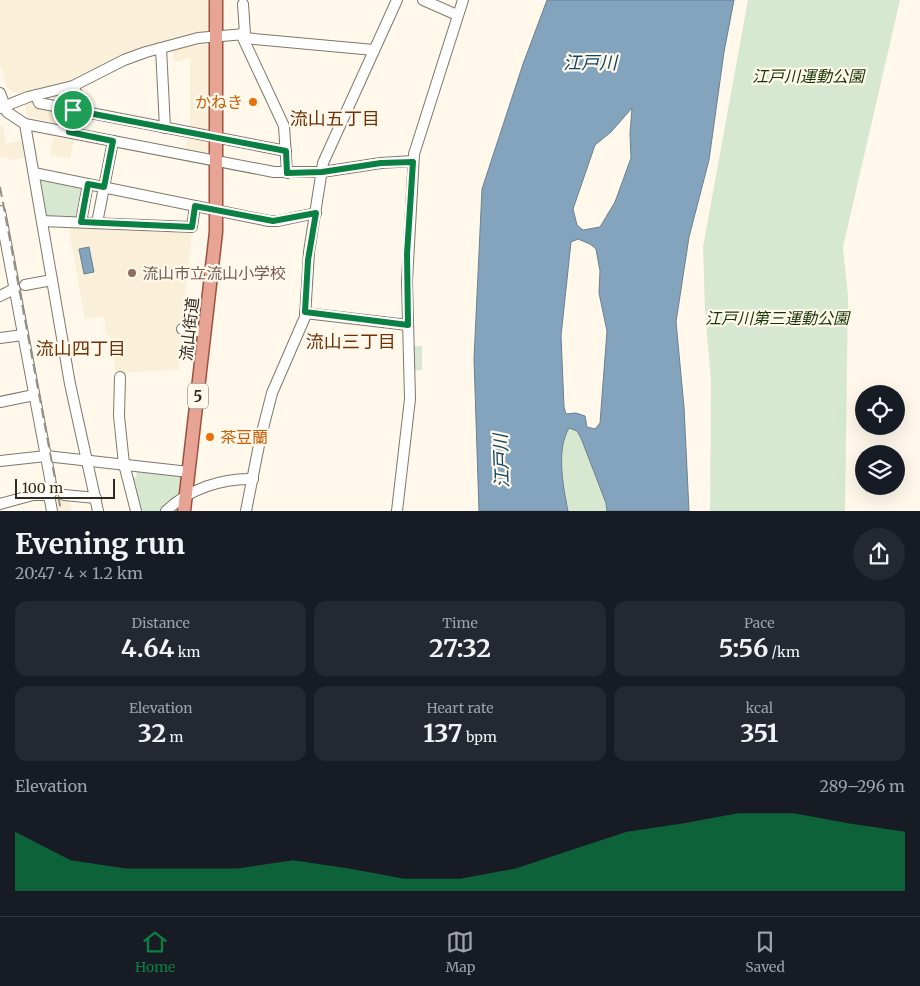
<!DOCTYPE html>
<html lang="en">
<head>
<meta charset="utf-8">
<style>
  :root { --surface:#171b24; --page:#242831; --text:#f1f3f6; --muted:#9ea1a6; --line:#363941; --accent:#0b8043 }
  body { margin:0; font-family:Merriweather,"Noto Sans JP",serif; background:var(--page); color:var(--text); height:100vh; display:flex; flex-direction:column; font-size:19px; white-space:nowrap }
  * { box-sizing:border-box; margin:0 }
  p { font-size:16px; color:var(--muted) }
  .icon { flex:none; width:28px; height:28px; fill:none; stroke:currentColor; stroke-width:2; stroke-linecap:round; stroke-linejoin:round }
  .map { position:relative; height:511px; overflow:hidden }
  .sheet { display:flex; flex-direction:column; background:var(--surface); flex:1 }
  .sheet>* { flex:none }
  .buttons { position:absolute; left:855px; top:385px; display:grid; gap:10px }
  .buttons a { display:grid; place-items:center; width:50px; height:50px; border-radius:50%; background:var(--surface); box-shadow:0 5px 20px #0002; font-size:25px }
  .scale { position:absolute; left:15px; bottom:12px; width:100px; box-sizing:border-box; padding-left:5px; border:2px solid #2e2b25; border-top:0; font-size:14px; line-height:18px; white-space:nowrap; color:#2e2b25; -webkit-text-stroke:4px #fff8eb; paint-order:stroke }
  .pin { position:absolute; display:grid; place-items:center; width:42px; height:42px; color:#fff; margin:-21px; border:2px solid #fff; border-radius:50%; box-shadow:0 1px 5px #0007 }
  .round { display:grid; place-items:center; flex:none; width:52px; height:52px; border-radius:26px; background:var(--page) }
  .head { display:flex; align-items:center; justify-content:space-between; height:85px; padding:0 15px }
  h1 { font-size:28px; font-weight:700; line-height:38px }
  .figures { display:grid; grid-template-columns:repeat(3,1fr); gap:8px; height:85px; padding:5px 15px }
  .figures div { display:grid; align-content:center; border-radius:12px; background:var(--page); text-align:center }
  .figures b { font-size:25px; font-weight:700 }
  .figures small { font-size:14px; font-weight:400 }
  .figures p { font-size:14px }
  .chart { height:140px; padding:10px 15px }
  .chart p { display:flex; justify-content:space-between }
  .chart svg { width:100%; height:90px; margin-top:5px; fill:var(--accent); opacity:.7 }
  .menu { display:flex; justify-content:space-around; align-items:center; height:70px; border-top:1px solid var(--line); background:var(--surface); font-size:14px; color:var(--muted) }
  .menu a { display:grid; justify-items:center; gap:2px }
  .menu .current { color:var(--accent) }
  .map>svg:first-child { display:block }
</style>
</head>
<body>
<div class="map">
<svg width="920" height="511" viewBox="0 0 920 511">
  <rect width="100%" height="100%" fill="#fff8eb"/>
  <g fill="#faefd8">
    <path d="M 0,0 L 208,0 L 209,32 L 130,52 L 81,77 L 46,88 L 16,93 L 7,88 L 0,64 Z"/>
    <path d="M 196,44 L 210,46 L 209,134 L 190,130 L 190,58 L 175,62 L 172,50 Z"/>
    <path d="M 27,102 L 68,110 L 68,125 L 27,117 L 25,105 Z"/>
    <path d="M 3,125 L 6,144 L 23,140 L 28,157 L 8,160 L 8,157 L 0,158 L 0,126 Z"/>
    <path d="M 189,134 L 210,138 L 209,153 L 186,149 Z"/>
    <path d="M 53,136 L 74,140 L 70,159 L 50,155 Z"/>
    <path d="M 68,224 L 192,230 L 179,370 L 132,372 L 116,375 L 111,337 L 106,334 L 104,316 L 85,319 Z"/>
    <path d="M 52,497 L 69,498 L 72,511 L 55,511 Z"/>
  </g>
  <g fill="#d7e8d0">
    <path d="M 748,0 L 900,0 L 843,247 L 848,296 L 845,511 L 710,511 L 711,381 L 705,311 L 703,247 Z"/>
    <path d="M 39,179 L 84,186 L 79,217 L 47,218 L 44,216 Z"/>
    <path d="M 414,346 L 422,346 L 422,370 L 415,370 Z"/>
    <path d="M 569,428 L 577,431 L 581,438 L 606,503 L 607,511 L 568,511 C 562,486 557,452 569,428 Z"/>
    <path d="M 137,471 L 180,476 L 182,479 L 180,495 L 160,511 L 140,511 L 131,477 L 136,477 Z"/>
  </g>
  <g fill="#84a4be" stroke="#6a8090" fill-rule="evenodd">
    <path d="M 547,0 L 734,0 L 724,52 L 709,160 L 689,237 L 676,322 L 684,407 L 689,511 L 607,511 L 606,503 L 581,438 L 577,431 L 569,428 C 556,450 563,486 568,511 L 479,511 L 474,359 L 482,189 L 523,64 ZM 632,108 L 630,133 L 631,158 L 615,202 L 600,227 L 583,230 L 577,225 L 573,209 L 595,145 L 611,132 ZM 578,239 L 590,244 L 596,249 L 600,271 L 599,293 L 607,331 L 600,423 L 595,429 L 587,427 L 585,416 L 576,413 L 566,414 L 564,407 L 561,336 L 571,242 Z"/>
    <path d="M 89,247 L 94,272 L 84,274 L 79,249 Z"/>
  </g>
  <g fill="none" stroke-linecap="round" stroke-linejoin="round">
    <g stroke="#7f786a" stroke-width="12">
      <g id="minor">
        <path d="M 423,0 L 457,15"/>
        <path d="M 241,34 L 284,126 L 287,173"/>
        <path d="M 244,38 L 374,50"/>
        <path d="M 161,48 L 165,128"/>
        <path d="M 0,93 L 7,112 L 25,124 L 274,172 L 322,172 L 381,163 L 413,161"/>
        <path d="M 36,95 L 39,103 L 286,151"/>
        <path d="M 0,108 L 28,97 L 73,86 L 124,60 L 146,52 L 198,38 L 245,34 L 243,4"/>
        <path d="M 25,124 L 70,384 L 98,511"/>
        <path d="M 69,132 L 76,92 L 73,86"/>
        <path d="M 34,173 L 269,221 L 278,221 L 316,213"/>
        <path d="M 0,211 L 50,478 L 52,492 L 49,495 L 52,511"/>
        <path d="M 42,221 L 192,227 L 195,206"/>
        <path d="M 81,222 L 88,184"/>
        <path d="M 97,223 L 113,141"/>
        <path d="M 25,285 L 52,280"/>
        <path d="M 0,296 L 14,289"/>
        <path d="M 305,313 L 408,325"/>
        <path d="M 182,329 L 205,332"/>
        <path d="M 0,338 L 23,335"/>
        <path d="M 120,377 L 119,416 L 124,464 L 136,511"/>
        <path d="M 0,402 L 34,395"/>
        <path d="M 0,461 L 46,456 L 189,472"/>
        <path d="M 64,495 L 96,498"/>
        <path d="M 0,504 L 33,495 L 49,495"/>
        <path d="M 166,511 C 189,489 222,478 253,479"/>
        <path d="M 246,511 L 260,440 L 272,393 L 305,317 L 309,252 L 323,163 L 397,0"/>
        <path d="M 397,511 L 410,399 L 407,281 L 414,154 L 463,0"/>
      </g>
    </g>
    <g stroke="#9c513e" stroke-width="15">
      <path id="major" d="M 184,511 L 216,232 L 216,0"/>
    </g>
    <use href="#minor" stroke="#fff" stroke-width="10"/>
    <use href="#major" stroke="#e7a393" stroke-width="12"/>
    <path stroke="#969187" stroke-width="2" stroke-dasharray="10 5" stroke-linecap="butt" d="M 0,187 L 61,511"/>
  </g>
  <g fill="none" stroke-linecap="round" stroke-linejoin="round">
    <g stroke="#fff" stroke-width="10">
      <path id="route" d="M 73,110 L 286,151 L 287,173 L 322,172 L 381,163 L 413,162 L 407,254 L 408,325 L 305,312 L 308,260 L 316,213 L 273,221 L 195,206 L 192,227 L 81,222 L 88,184 L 104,187 L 113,141 L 69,132 Z"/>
    </g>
    <use href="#route" stroke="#0b8043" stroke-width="6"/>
  </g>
  <g fill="#e8710a" stroke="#fff8eb" stroke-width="2">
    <circle cx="253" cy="102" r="5"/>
    <circle cx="210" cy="437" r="5"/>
  </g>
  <circle fill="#8d6e63" stroke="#fff8eb" stroke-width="2" cx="132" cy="273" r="5"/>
  <g text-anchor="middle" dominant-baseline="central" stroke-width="4.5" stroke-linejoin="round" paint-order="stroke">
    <rect fill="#fff8eb" stroke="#6d6860" stroke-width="1" x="188" y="383.5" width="20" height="25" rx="4"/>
    <g font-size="15" font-weight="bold" fill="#2e2b25">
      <text x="198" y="396">5</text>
    </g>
    <g font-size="16" font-style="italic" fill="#153505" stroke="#fff8eb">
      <text x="808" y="76">江戸川運動公園</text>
      <text x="777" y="318">江戸川第三運動公園</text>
    </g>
    <g font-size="16" fill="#c56008" stroke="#fff8eb" text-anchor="end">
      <text x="243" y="102">かねき</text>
      <text x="220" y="437" text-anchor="start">茶豆蘭</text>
    </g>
    <g font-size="16" fill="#785e54" stroke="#fff8eb" text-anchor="start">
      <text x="142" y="273">流山市立流山小学校</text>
    </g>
    <g font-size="16" fill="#2e2b25" stroke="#fff8eb">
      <text transform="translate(189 329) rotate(-84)">流山街道</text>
    </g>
    <g font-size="18" font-style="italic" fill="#0b4568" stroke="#fff8eb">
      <text x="590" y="62">江戸川</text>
      <text transform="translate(501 461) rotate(-92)">江戸川</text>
    </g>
    <g font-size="18" fill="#6f3207" stroke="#fff8eb">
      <text x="335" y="118">流山五丁目</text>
      <text x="351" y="341">流山三丁目</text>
      <text x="81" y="348">流山四丁目</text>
    </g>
  </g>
</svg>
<div class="buttons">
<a><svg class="icon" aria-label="locate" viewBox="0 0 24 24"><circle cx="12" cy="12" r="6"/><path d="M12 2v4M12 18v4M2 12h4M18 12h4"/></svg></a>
<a><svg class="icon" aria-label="layers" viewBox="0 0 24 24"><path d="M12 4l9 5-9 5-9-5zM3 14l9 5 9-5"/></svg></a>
</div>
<div class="scale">100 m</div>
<div class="pin" style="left:73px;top:110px;background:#1e9e55"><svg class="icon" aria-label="arrive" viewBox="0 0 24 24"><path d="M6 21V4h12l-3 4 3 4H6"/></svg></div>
</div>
<section class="sheet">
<div class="head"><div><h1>Evening run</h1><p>20:47 · 4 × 1.2 km</p></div><a class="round"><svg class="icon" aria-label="share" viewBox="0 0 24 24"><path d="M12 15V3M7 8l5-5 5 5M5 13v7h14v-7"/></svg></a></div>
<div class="figures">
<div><p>Distance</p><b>4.64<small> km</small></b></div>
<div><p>Time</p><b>27:32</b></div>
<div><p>Pace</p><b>5:56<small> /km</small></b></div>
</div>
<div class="figures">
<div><p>Elevation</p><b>32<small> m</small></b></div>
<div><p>Heart rate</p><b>137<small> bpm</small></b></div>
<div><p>kcal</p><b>351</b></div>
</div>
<div class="chart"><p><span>Elevation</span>289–296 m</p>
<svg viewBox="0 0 160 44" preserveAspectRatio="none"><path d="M0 44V15L10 29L20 33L30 33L40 33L50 29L60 33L70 38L80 38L90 33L100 24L110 15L120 11L130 6L140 6L150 11L160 15V44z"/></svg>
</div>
</section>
<nav class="menu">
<a class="current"><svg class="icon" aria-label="home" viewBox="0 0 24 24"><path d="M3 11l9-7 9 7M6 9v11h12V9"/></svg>Home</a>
<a><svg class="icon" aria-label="map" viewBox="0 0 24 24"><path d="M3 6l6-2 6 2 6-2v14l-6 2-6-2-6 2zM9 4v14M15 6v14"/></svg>Map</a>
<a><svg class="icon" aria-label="saved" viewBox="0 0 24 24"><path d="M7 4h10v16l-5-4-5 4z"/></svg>Saved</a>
</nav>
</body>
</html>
